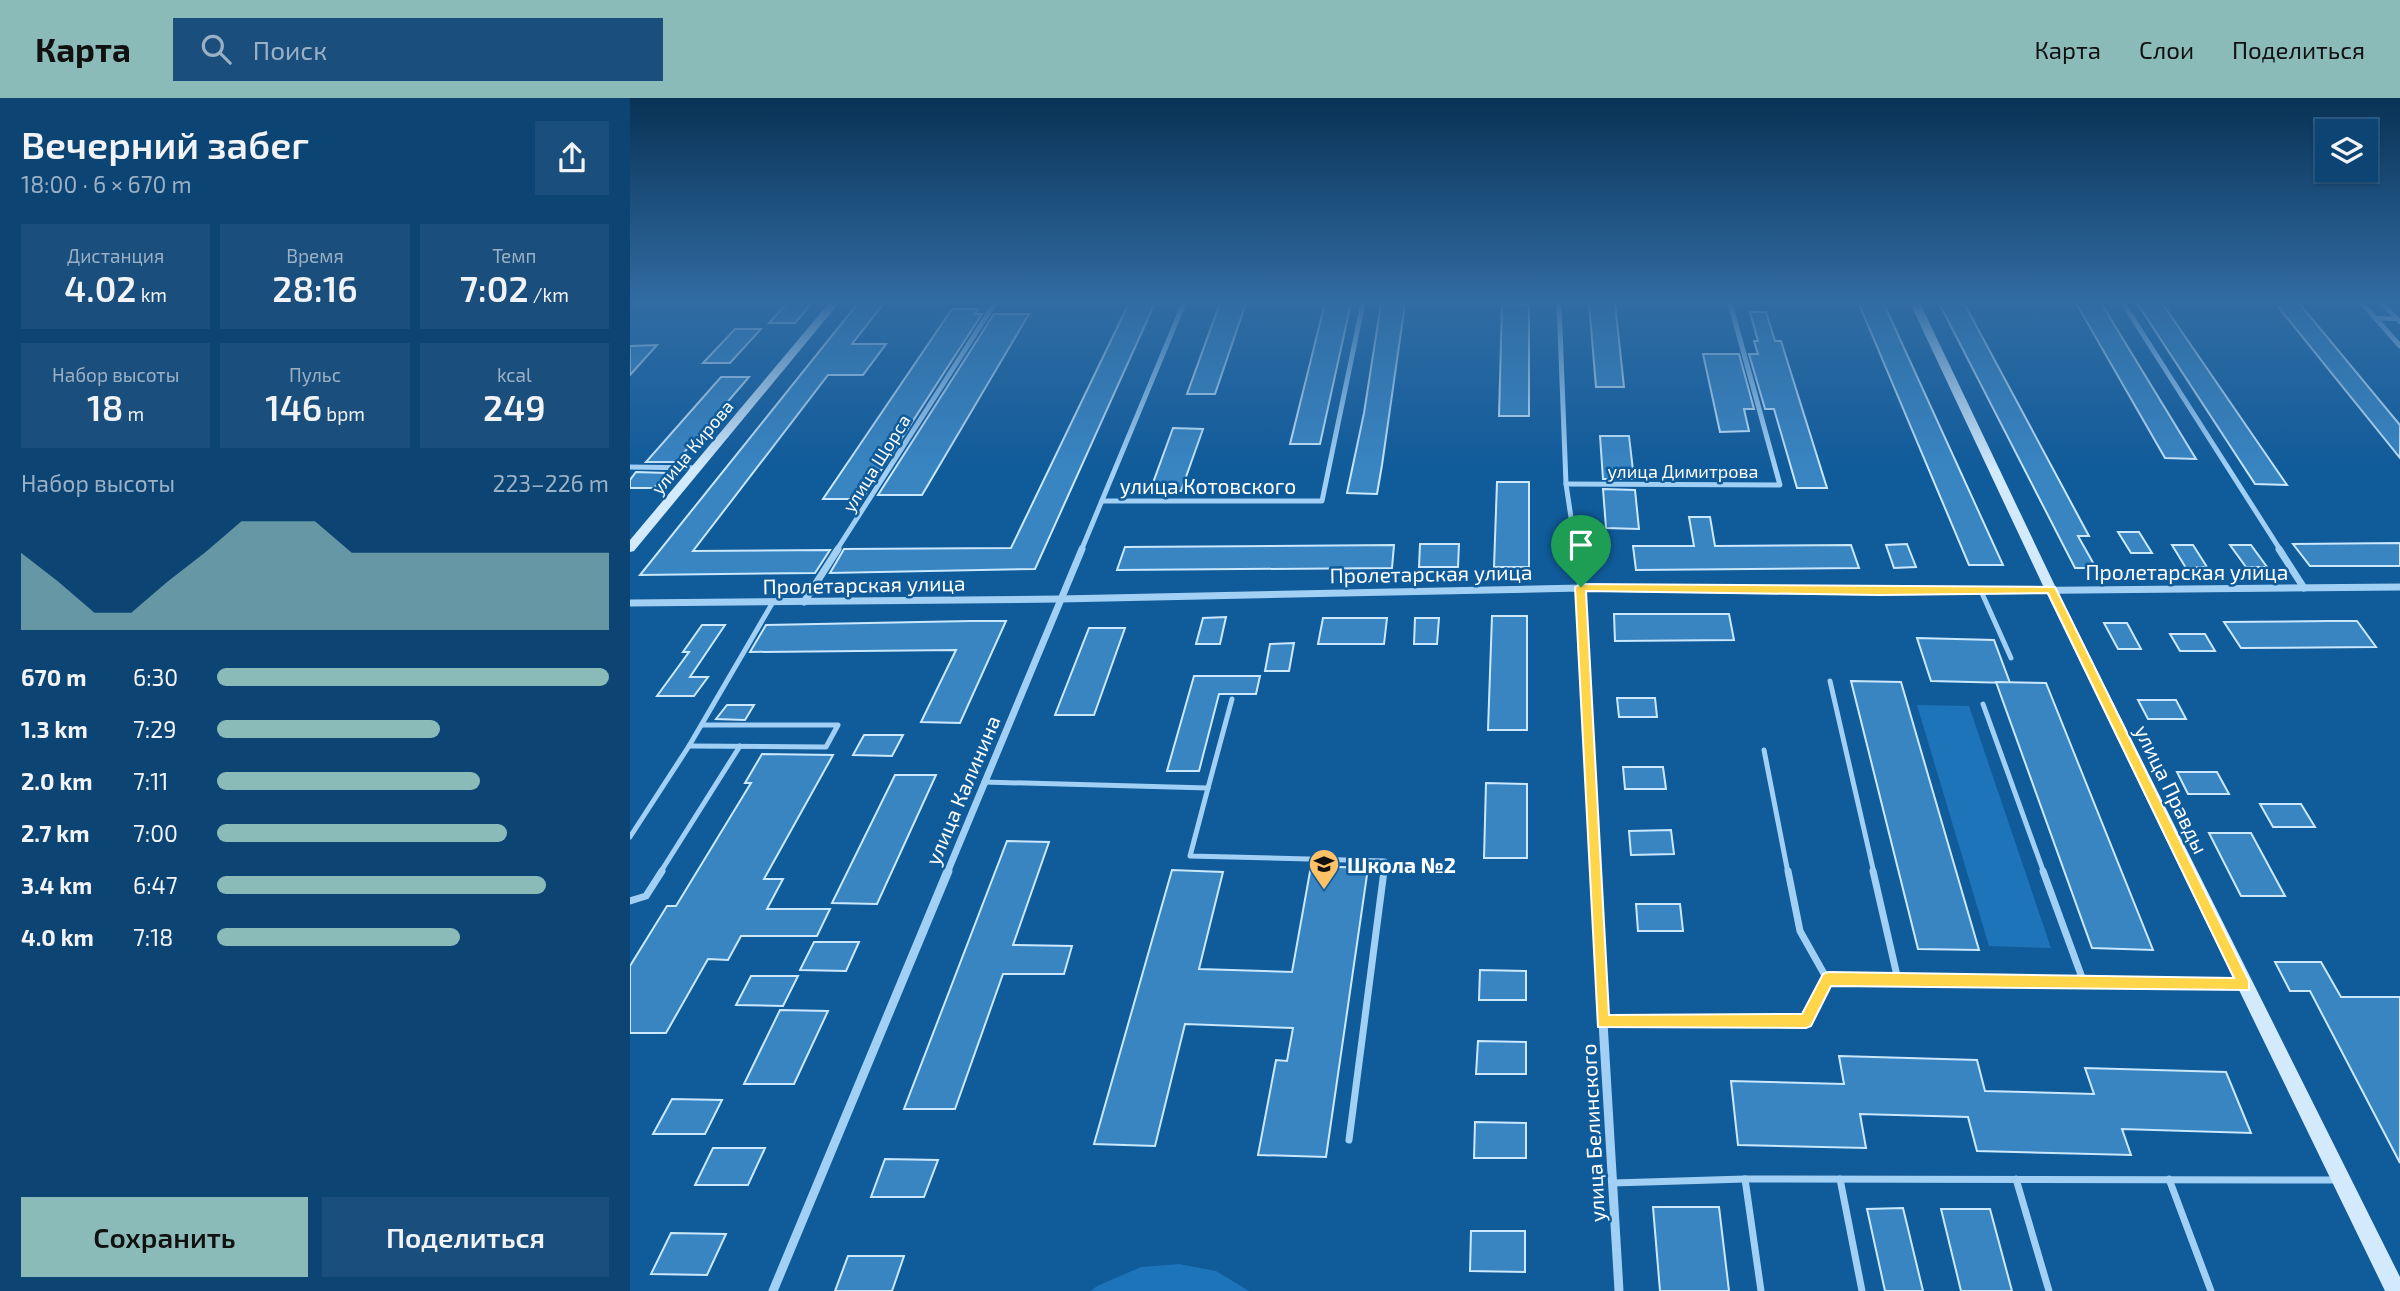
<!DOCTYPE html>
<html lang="ru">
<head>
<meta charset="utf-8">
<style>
  :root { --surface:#0c4474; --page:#1a4e7c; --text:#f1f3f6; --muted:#9ab0c5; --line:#2c5c86; --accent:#8bbbb9 }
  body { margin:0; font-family:"Exo 2",sans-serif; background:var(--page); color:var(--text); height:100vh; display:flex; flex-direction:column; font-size:26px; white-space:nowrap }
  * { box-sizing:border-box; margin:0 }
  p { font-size:23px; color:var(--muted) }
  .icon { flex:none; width:38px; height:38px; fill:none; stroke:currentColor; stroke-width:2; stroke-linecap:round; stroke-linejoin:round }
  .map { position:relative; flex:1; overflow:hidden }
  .panel { display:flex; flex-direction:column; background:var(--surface); width:630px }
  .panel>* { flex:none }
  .fabs { position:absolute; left:1685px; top:21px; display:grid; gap:14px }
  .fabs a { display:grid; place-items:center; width:63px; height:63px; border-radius:0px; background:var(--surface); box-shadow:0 2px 5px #0004,0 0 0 2px var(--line); font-size:35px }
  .pin { position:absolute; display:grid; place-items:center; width:60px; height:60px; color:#fff; margin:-72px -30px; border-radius:50% 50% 50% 0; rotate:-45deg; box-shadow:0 0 7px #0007 }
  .pin .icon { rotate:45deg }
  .round { display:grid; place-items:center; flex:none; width:74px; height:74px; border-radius:0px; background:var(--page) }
  .summary { display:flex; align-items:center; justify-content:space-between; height:119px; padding:0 21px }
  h1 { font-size:38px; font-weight:600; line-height:52px }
  .metrics { display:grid; grid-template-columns:repeat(3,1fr); gap:10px; height:119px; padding:7px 21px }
  .metrics div { display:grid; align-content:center; border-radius:0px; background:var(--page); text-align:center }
  .metrics b { font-size:35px; font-weight:600 }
  .metrics small { font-size:19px; font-weight:400 }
  .metrics p { font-size:19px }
  .chart { height:196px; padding:14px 21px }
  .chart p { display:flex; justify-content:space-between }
  .chart svg { width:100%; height:126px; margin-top:7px; fill:var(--accent); opacity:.7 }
  .button { display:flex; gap:14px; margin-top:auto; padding:14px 21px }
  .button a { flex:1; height:80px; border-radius:0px; background:var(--accent); color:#111; font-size:28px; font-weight:600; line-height:80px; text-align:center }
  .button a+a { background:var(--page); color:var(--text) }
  ul { padding:0 21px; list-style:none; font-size:23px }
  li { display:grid; grid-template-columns:112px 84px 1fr; align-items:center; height:52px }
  li i { height:18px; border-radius:9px; background:var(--accent) }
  header { display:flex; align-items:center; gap:42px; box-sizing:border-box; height:98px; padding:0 35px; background:var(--accent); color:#111 }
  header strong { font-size:33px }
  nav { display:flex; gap:38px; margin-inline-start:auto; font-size:24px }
  .search { width:490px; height:63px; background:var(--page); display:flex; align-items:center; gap:18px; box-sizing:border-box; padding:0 24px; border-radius:0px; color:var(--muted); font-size:26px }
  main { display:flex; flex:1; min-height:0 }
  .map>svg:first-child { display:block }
</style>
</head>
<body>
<header>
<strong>Карта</strong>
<div class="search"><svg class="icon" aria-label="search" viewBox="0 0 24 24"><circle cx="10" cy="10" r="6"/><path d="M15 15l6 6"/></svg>Поиск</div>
<nav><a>Карта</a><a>Слои</a><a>Поделиться</a></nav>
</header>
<main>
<section class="panel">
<div class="summary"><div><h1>Вечерний забег</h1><p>18:00 · 6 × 670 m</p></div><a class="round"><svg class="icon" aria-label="share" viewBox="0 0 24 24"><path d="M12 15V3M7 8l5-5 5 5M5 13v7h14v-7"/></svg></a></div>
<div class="metrics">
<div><p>Дистанция</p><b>4.02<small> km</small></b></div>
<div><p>Время</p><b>28:16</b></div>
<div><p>Темп</p><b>7:02<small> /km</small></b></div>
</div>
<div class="metrics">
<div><p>Набор высоты</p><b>18<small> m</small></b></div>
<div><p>Пульс</p><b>146<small> bpm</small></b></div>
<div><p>kcal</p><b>249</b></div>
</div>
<div class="chart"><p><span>Набор высоты</span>223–226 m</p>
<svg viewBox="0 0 160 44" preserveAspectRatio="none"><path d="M0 44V17L10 27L20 38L30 38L40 27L50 17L60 6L70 6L80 6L90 17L100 17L110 17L120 17L130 17L140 17L150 17L160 17V44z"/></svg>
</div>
<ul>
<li><b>670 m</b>6:30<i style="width:100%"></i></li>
<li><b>1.3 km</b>7:29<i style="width:57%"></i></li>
<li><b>2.0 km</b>7:11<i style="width:67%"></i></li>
<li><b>2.7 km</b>7:00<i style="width:74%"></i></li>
<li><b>3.4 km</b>6:47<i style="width:84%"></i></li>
<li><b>4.0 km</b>7:18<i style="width:62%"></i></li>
</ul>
<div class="button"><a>Сохранить</a><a>Поделиться</a></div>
</section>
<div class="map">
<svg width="1770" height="1193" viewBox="0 0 1770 1193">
  <rect width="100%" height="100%" fill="#105b9a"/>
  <g fill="#1e74b8">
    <path d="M 1287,607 L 1339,608 L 1421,850 L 1359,848 Z"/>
    <path d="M 549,1166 L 586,1173 L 619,1193 L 461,1193 L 467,1188 L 511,1169 Z"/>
  </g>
  <g fill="#3885c2" stroke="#cbe8fe" stroke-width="2">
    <path d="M 157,205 L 182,205 L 165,225 L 139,225 Z"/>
    <path d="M 228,205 L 254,205 L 222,246 L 256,246 L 233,277 L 198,277 L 63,453 L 200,452 L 185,475 L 10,477 Z"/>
    <path d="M 499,205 L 525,205 L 405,471 L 200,475 L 214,451 L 381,450 Z"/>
    <path d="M 590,205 L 616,205 L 585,296 L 557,296 Z"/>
    <path d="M 695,205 L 721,205 L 690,346 L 660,346 Z"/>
    <path d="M 959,205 L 985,205 L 994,289 L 966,289 Z"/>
    <path d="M 1309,205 L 1334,205 L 1459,438 L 1448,438 L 1466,470 L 1445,470 Z"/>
    <path d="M 1446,205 L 1471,205 L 1566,361 L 1535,360 Z"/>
    <path d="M 1507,205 L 1532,205 L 1657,387 L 1625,386 Z"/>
    <path d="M 1645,205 L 1669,205 L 1770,327 L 1770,360 Z"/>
    <path d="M 751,206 L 775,206 L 752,367 L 747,396 L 717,395 L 734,315 Z"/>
    <path d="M 1229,206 L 1254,206 L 1373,467 L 1339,467 Z"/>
    <path d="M 872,207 L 899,207 L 899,318 L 869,318 Z"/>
    <path d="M 322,211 L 348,211 L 345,216 L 352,216 L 235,397 L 227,397 L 225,401 L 193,401 Z"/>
    <path d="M 1120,214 L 1136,214 L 1145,243 L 1151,243 L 1197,390 L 1167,390 L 1144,311 L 1135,311 L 1119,256 L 1128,256 L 1124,243 L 1128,243 Z"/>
    <path d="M 364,216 L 399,216 L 292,397 L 248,397 Z"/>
    <path d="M 105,231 L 131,231 L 100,265 L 73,265 Z"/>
    <path d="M 27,247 L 0,277 L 0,248 Z"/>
    <path d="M 1073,256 L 1109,256 L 1124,311 L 1114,311 L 1119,333 L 1090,334 Z"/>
    <path d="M 91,279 L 119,279 L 46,364 L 16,364 Z"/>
    <path d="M 543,330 L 573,331 L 551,393 L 520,393 Z"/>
    <path d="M 970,338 L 999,338 L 1004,381 L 973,381 Z"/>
    <path d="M 6,374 L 37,375 L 24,390 L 0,390 L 0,382 Z"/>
    <path d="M 867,384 L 899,384 L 899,469 L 864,469 Z"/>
    <path d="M 973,391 L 1005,392 L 1009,431 L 976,430 Z"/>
    <path d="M 1059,419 L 1080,419 L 1085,448 L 1221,447 L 1229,470 L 1006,472 L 1003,448 L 1064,448 Z"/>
    <path d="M 1488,434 L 1509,434 L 1522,455 L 1501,455 Z"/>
    <path d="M 1770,445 L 1770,468 L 1680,468 L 1663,446 Z"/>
    <path d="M 790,446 L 829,446 L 828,469 L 789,469 Z"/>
    <path d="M 1277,446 L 1286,469 L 1264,470 L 1256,447 Z"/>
    <path d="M 764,447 L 762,470 L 487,472 L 495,449 Z"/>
    <path d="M 1542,447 L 1563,447 L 1577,469 L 1556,470 Z"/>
    <path d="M 1600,447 L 1621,447 L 1637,469 L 1616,469 Z"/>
    <path d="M 984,516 L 1099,516 L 1104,542 L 985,543 Z"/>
    <path d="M 862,518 L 897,518 L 897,632 L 858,632 Z"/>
    <path d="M 596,519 L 590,546 L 566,546 L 573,520 Z"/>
    <path d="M 693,520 L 757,520 L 754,546 L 688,546 Z"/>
    <path d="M 785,520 L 809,520 L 807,546 L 784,546 Z"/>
    <path d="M 341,523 L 376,523 L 330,625 L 291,624 L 326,552 L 120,554 L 136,527 Z"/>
    <path d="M 1699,523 L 1727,523 L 1746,549 L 1611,550 L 1594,524 Z"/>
    <path d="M 1474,525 L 1497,525 L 1511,551 L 1488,551 Z"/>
    <path d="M 72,527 L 95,527 L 60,579 L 78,579 L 64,598 L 27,598 L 59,554 L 53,554 Z"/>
    <path d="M 459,530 L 495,530 L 464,617 L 425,617 Z"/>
    <path d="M 1540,536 L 1575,536 L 1585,553 L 1550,553 Z"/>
    <path d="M 1287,540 L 1364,542 L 1380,585 L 1301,583 Z"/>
    <path d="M 664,545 L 659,573 L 635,573 L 640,546 Z"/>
    <path d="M 564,578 L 630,578 L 626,596 L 589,596 L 569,673 L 537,673 Z"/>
    <path d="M 1221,583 L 1271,584 L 1349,852 L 1288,851 Z"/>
    <path d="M 1366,584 L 1416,585 L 1523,852 L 1462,850 Z"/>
    <path d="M 987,600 L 1025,600 L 1027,619 L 989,619 Z"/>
    <path d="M 1508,602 L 1546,602 L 1556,621 L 1518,621 Z"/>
    <path d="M 97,607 L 124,607 L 115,622 L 86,621 Z"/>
    <path d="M 234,637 L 273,637 L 262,658 L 223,657 Z"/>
    <path d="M 132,656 L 203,657 L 134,781 L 153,781 L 137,811 L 200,811 L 187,838 L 111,838 L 98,862 L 78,861 L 36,935 L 0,935 L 0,868 L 37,808 L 46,808 L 121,685 L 115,685 Z"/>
    <path d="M 993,669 L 1033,669 L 1036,691 L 995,691 Z"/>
    <path d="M 1547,674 L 1587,674 L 1599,696 L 1558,696 Z"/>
    <path d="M 265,677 L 306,677 L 247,806 L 202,805 Z"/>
    <path d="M 856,685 L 897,686 L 897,760 L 854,760 Z"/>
    <path d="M 1630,706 L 1671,706 L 1685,729 L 1643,729 Z"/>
    <path d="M 1041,732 L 1044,756 L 1001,757 L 999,733 Z"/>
    <path d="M 1579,735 L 1621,735 L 1655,798 L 1611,798 Z"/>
    <path d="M 377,743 L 419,744 L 383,847 L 442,848 L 434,876 L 373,876 L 325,1011 L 274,1011 Z"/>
    <path d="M 681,768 L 738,770 L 696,1059 L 628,1057 L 646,962 L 657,963 L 663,930 L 555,926 L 525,1048 L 464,1046 L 542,772 L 593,774 L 569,871 L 662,874 Z"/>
    <path d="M 1006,806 L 1050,806 L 1053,833 L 1008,833 Z"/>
    <path d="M 184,844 L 229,844 L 216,873 L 170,872 Z"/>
    <path d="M 1645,864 L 1691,864 L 1711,899 L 1770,899 L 1770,1065 L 1680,893 L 1660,893 Z"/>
    <path d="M 850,872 L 896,873 L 896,902 L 849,902 Z"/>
    <path d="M 121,878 L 168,878 L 153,908 L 106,907 Z"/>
    <path d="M 150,912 L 198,913 L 164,986 L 114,986 Z"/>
    <path d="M 848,943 L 896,944 L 896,976 L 846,976 Z"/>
    <path d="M 1209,958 L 1347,962 L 1355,993 L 1464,996 L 1455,970 L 1596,974 L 1621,1035 L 1492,1031 L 1501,1057 L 1347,1053 L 1338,1019 L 1230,1016 L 1236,1050 L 1108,1047 L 1101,983 L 1214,986 Z"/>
    <path d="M 42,1001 L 92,1002 L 75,1036 L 23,1036 Z"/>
    <path d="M 845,1024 L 896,1025 L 896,1060 L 844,1060 Z"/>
    <path d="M 83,1050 L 135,1050 L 118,1087 L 65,1087 Z"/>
    <path d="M 255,1061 L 308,1062 L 294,1099 L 241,1099 Z"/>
    <path d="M 1023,1109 L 1089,1109 L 1099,1193 L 1030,1193 Z"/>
    <path d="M 1273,1110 L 1293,1193 L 1255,1193 L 1237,1111 Z"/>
    <path d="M 1311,1111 L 1360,1111 L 1382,1193 L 1331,1193 Z"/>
    <path d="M 841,1133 L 895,1133 L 895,1174 L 840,1173 Z"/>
    <path d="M 41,1135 L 96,1136 L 77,1177 L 21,1176 Z"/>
    <path d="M 218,1158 L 274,1158 L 262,1193 L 205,1193 Z"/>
  </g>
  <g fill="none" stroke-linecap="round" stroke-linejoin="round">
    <g stroke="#a2d0f5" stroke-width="4.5">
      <path d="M 1752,205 L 1770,224"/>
      <path d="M 1745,220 L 1767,221"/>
    </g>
    <g stroke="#a2d0f5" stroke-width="5">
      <path d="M 1351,493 L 1381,560"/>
      <path d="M 1200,583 L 1244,775"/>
      <path d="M 1353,606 L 1414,775"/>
      <path d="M 59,648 L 196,649 L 208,627 L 72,627"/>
      <path d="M 1134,652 L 1158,775"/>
      <path d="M 354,684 L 578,690 L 560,758 L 755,763 L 753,775"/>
      <path d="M 578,690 L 602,601"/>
      <path d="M 0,739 L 59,648 L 143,504"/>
      <path d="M 30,775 L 110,648"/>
    </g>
    <g stroke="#a2d0f5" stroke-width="7">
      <path d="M 1158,773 L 1170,833 L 1197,881"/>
      <path d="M 1243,773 L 1268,882"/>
      <path d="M 1413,773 L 1454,885"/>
      <path d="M 0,803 L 16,798 L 32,773"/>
      <path d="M 973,924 L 1176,923 L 1197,881 L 1611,887"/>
      <path d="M 719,1042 L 754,773"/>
      <path d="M 1115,1081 L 1131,1193"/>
      <path d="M 1210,1081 L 1232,1193"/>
      <path d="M 1386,1081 L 1419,1193"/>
      <path d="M 1539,1081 L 1581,1193"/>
      <path d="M 983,1085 L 1115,1081 L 1708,1082"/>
    </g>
    <g stroke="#a2d0f5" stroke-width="5">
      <path d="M 929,205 L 936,386 L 946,453"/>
      <path d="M 1493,205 L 1651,453"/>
      <path d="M 1732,205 L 1770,248"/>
      <path d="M 0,369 L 67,370"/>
      <path d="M 936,386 L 1150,387 L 1100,205"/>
      <path d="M 472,403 L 692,403 L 733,205"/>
      <path d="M 206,453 L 365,205"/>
      <path d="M 451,453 L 554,205"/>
    </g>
    <g stroke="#a2d0f5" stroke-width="7">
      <path d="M 945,451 L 951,490 L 964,775"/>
      <path d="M 1649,451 L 1674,490"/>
      <path d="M 174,504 L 208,451"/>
      <path d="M 0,505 L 430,501 L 951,490 L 1250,494 L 1770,489"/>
      <path d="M 317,775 L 452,451"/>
    </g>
    <g stroke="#a2d0f5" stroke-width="9">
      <path d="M 964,773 L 989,1193"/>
      <path d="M 143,1193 L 318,773"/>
    </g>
    <g fill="#d3eafd" fill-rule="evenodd">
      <path d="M 199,205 L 209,205 L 4,453 L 0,454 L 0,442 Z"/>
      <path d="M 1280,205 L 1290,205 L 1427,492 L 1770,1179 L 1770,1193 L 1755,1193 L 1415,492 Z"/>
    </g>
  </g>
  <linearGradient id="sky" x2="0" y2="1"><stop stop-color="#093255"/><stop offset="0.55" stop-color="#316ca3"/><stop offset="1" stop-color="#316ca3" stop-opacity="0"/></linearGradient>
  <rect width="1770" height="372" fill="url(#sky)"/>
  <path fill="#ffd54a" stroke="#fff" stroke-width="2" fill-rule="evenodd" d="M 951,486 L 1425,489 L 1619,883 L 1619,892 L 1201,888 L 1181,928 L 1176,930 L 968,929 L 945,489 ZM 956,493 L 1250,497 L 1418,495 L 1604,880 L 1198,874 L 1193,876 L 1172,916 L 979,917 Z"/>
  <defs>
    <g id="school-pin" transform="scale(1.575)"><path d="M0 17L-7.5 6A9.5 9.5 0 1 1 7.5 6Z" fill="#ffc266" stroke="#105b9a"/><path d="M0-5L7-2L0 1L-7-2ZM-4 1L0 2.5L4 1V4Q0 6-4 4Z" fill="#111"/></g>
  </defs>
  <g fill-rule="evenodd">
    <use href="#school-pin" x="694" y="766"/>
  </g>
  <g text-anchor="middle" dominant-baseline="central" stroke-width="5" stroke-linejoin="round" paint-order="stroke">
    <g font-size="18" fill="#fff" stroke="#105b9a">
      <text transform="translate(62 349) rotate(-50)">улица Кирова</text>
      <text transform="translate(246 365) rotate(-58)">улица Щорса</text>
      <text x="1053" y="373">улица Димитрова</text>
    </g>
    <g font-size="21" fill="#fff" stroke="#105b9a">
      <text x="578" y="387">улица Котовского</text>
      <text x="1557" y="473">Пролетарская улица</text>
      <text transform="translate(801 475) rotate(-1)">Пролетарская улица</text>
      <text transform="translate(234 486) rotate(-1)">Пролетарская улица</text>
      <text transform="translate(1542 691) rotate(64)">улица Правды</text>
      <text transform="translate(332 692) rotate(-67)">улица Калинина</text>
      <text transform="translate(962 1035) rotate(-93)">улица Белинского</text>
    </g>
    <g font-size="21" font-weight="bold" fill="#fff" stroke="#105b9a" text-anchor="start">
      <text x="717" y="766">Школа №2</text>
    </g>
  </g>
</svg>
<div class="fabs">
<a><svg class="icon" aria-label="layers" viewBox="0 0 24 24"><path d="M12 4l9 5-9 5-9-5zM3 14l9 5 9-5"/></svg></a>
</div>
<div class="pin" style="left:951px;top:489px;background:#1e9e55"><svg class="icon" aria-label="arrive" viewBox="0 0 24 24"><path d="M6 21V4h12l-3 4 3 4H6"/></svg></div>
</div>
</main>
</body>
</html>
